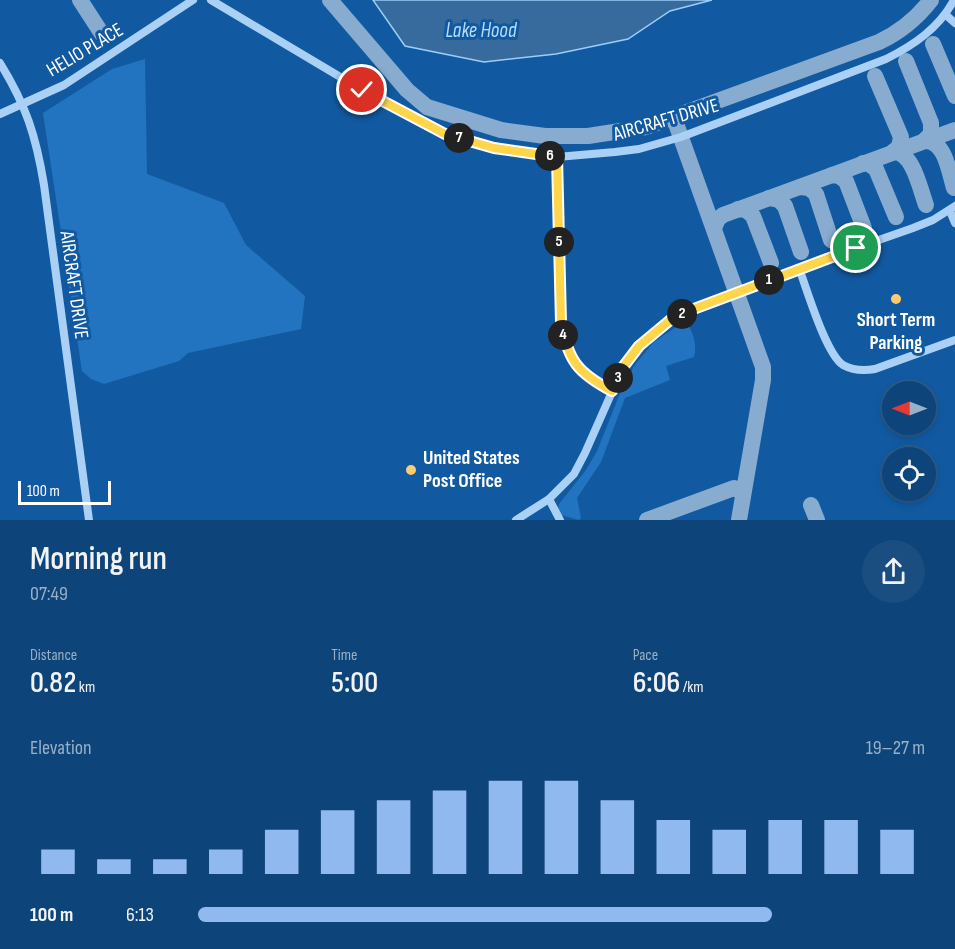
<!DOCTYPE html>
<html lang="en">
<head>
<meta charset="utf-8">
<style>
  :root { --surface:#0d4479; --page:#1b4e80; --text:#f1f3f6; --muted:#9ab0c6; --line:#2d5c8a; --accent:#90b9f0 }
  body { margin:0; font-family:"Sofia Sans Condensed",sans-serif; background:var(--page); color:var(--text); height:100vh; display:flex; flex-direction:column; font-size:22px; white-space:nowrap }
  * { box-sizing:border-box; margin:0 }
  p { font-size:20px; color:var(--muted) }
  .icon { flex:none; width:33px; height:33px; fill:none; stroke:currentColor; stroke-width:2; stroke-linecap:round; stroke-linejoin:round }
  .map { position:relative; height:520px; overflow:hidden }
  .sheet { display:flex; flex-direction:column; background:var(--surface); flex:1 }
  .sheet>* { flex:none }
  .needle { width:39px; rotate:270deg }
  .tools { position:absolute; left:882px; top:381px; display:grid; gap:12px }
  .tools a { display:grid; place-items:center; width:54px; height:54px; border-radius:50%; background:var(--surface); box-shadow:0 3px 9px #0003,0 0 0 2px var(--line); font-size:30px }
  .scale { position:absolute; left:18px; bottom:15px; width:93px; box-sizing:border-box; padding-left:6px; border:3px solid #fff; border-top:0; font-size:16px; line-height:21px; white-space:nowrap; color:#fff; -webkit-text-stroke:4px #115aa1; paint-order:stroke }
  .pin { position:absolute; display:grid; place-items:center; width:51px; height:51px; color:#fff; margin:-26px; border:3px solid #fff; border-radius:50%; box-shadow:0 2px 6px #0007 }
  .km { position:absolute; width:30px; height:30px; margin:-15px; border-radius:50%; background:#222; color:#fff; font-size:16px; line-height:30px; text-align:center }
  .round { display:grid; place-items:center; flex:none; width:63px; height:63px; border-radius:32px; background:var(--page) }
  .headline { display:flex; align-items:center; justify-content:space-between; height:102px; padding:0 30px }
  h1 { font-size:33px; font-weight:600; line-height:45px }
  .metrics { display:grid; grid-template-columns:repeat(3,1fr); gap:9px; height:102px; padding:6px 30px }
  .metrics div { display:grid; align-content:center }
  .metrics b { font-size:30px; font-weight:600 }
  .metrics small { font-size:16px; font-weight:400 }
  .metrics p { font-size:16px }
  .chart { height:168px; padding:12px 30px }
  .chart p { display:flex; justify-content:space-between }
  .chart svg { width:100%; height:108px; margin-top:6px; stroke:var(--accent); stroke-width:6 }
  ul { padding:0 30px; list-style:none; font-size:20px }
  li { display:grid; grid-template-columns:96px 72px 1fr; align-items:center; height:45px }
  li i { height:15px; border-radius:8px; background:var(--accent) }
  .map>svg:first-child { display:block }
</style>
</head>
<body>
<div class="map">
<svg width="955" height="520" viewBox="0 0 955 520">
  <rect width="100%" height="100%" fill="#115aa1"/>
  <g fill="#2374c0">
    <path d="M 145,59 L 147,174 L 224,203 L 246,245 L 305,296 L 301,329 L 188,353 L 179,361 L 104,384 L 91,379 L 82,371 L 43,113 L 112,69 Z"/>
    <path d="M 682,323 L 688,325 C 694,335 697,346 694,357 L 666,366 L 670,380 L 625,398 L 601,462 L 577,498 L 581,518 L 579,520 L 561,515 L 558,509 L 559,504 L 586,470 L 597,451 L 619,396 L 634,366 L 654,342 Z"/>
  </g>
  <path fill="#376b9e" stroke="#9ccdf8" stroke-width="1.5" d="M 373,0 L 712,0 L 670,11 L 628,39 L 556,54 L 484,62 L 405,46 Z"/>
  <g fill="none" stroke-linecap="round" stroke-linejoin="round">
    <g stroke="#88acd0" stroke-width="16">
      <path d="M 80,0 L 102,34"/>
      <path d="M 330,0 L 407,90 L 427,107 L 501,130 L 545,136 L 588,136 L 646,127 L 879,42 C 900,32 917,18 931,0"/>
      <path d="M 933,44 L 955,96"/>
      <path d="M 906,61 L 931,123 L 931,134 L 924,141"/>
      <path d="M 875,76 L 901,137 L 899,147 L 893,152"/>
      <path d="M 674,118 L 763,367 L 763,380 L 739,520"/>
      <path d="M 924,141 C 945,139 949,172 954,188"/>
      <path d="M 893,152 C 913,151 920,189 926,205"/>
      <path d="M 863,163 L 869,164 L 876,169 L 896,217"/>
      <path d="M 832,175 L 839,176 L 846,181 L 864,228"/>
      <path d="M 800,187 L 809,188 L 816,194 L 831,240"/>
      <path d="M 769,198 L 779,200 L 785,206 L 801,252"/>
      <path d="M 738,209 L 746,210 L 753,216 L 771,263"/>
      <path d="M 714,228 L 718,219 L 723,215 L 955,130"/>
      <path d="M 811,505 L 817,520"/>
      <path d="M 647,520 L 734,488 L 740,491 L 743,495"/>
    </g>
    <g stroke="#aad1f5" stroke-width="8">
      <path d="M 211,0 L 384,103 L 445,134 L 494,148 L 557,157 L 615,152 L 639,149 L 681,137 L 886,59 C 914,45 939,28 954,0"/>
      <path d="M 946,15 L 955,23"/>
      <path d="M 0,63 C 26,105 36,136 44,185 L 89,520"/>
      <path d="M 0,114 L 64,85 L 193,0"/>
      <path d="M 557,157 L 561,322 C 567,360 579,373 612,391"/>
      <path d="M 950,211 L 955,223"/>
      <path d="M 799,268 C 807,290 826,354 843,365 C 854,371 864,371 875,369 L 955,340"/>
      <path d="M 549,499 L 560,520"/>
      <path d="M 516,520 L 549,499 L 574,474 L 585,453 L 623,367 L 639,346 L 675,317 L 799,268 L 913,228 L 933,220 L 955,206"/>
    </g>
  </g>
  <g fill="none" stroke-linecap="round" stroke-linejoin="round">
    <g stroke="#fff" stroke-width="12">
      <path id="route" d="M 362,90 L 445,134 L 494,148 L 557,157 L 561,322 C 568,361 578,373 612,391 L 623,367 L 639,346 L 675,316 L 856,248"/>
    </g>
    <use href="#route" stroke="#ffd54a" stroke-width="8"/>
  </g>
  <g fill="#ffcb6e" stroke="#115aa1" stroke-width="2">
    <circle cx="896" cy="299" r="6"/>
    <circle cx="411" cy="470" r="6"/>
  </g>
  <g text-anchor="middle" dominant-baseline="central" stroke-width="6" stroke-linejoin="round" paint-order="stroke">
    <g font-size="20" fill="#fff" stroke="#115aa1">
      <text transform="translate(85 50) rotate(-31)">HELIO PLACE</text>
      <text transform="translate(666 120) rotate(-16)">AIRCRAFT DRIVE</text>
      <text transform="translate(74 285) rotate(82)">AIRCRAFT DRIVE</text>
    </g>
    <g font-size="20" font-weight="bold" fill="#fff" stroke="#115aa1">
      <text x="896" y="320">Short Term<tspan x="896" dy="23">Parking</tspan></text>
      <text x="423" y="458" text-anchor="start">United States<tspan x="423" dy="23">Post Office</tspan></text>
    </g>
    <g font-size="21" font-style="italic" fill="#b7dbfb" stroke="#115aa1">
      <text x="481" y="30">Lake Hood</text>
    </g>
  </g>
</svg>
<div class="tools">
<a><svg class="needle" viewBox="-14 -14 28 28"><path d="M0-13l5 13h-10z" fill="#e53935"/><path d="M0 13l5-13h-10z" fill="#9ab0c6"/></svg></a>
<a><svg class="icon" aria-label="locate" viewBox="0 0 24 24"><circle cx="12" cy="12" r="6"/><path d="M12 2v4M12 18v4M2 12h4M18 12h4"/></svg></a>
</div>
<div class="scale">100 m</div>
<div class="pin" style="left:856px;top:248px;background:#1e9e55"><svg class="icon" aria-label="arrive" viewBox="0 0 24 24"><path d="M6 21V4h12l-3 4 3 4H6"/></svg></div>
<div class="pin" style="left:362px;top:90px;background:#d93025"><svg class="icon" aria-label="check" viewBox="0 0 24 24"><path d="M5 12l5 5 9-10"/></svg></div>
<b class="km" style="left:769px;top:280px">1</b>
<b class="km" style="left:682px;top:314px">2</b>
<b class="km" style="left:618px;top:378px">3</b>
<b class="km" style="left:563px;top:335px">4</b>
<b class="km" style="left:559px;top:242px">5</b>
<b class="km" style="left:550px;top:156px">6</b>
<b class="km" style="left:459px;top:138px">7</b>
</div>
<section class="sheet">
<div class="headline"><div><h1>Morning run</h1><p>07:49</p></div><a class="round"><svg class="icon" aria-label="share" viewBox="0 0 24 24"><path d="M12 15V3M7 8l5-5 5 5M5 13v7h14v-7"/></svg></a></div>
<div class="metrics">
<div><p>Distance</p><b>0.82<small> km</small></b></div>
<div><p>Time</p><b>5:00</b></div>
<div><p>Pace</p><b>6:06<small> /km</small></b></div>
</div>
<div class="chart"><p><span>Elevation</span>19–27 m</p>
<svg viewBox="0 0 160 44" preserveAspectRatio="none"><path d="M5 44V34M15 44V38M25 44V38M35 44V34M45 44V26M55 44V18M65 44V14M75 44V10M85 44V6M95 44V6M105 44V14M115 44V22M125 44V26M135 44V22M145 44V22M155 44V26"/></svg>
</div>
<ul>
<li><b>100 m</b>6:13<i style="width:79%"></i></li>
</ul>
</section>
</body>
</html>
